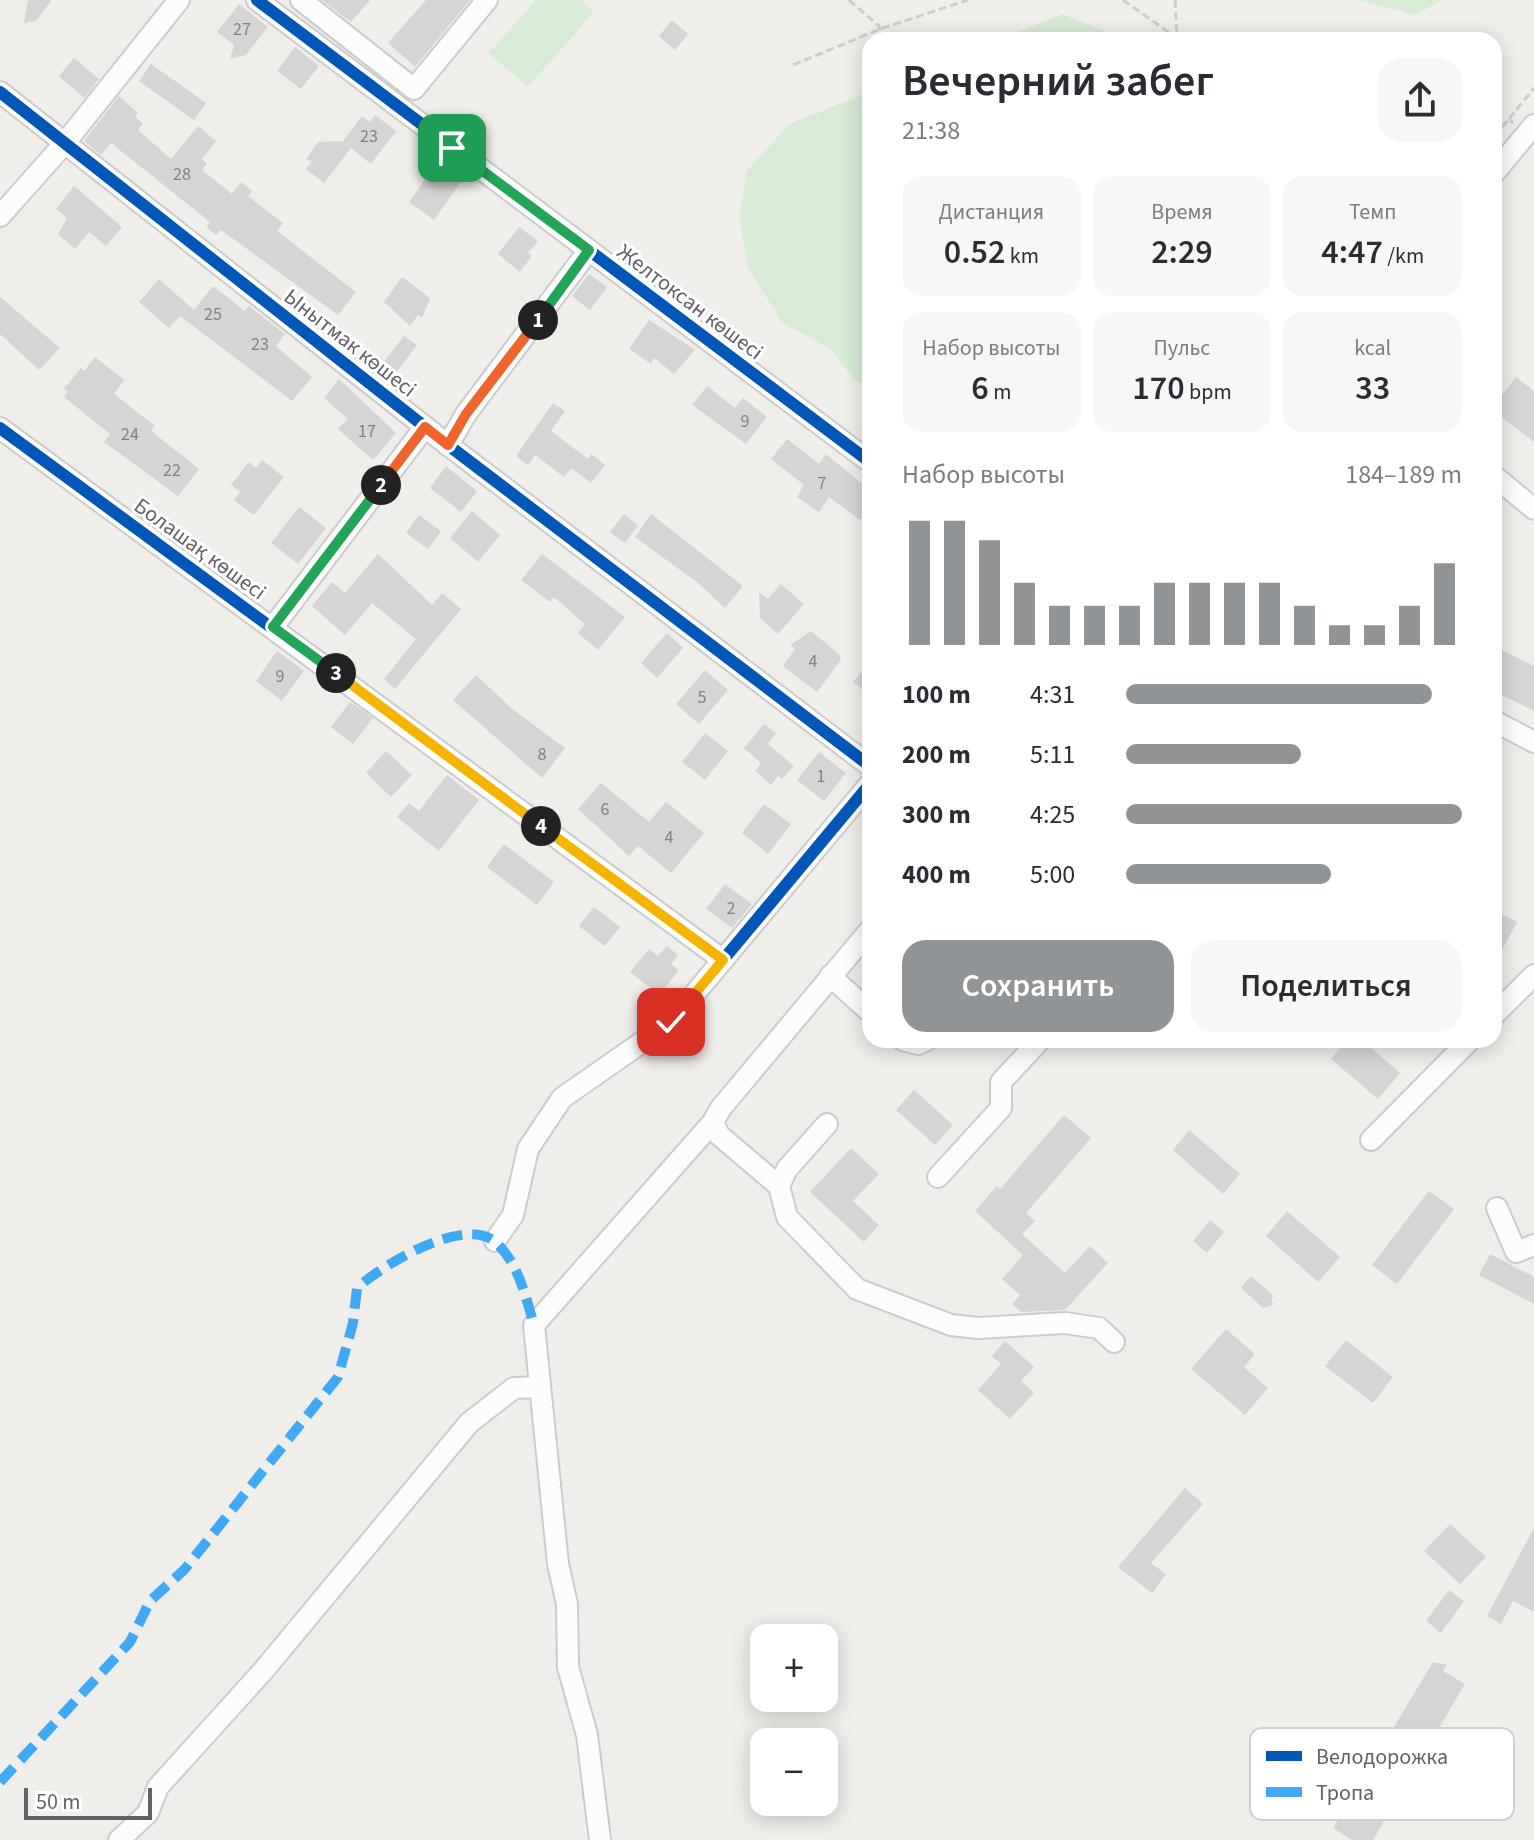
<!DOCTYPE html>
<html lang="ru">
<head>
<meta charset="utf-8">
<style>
  :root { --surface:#fff; --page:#f7f7f7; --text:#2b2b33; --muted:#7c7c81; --accent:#919496 }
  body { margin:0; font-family:"Source Sans 3",sans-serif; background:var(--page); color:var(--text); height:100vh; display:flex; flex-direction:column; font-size:30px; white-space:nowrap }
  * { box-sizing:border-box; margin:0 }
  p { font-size:26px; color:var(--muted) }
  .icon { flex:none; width:44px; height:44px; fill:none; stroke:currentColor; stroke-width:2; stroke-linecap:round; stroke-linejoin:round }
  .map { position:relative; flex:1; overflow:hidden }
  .side { position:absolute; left:862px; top:32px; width:640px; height:1016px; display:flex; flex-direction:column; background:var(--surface); border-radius:24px; box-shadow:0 4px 20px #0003 }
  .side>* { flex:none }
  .tools { position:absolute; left:750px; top:1624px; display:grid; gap:16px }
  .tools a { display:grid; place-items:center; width:88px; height:88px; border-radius:16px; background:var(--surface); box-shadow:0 4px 20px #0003; font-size:40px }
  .scale { position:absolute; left:24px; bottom:20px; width:128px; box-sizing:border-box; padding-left:8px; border:4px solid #5f6368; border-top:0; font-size:22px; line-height:28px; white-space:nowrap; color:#5f6368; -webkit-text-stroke:6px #fff; paint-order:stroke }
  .pin { position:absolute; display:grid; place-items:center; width:68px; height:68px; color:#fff; margin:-34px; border-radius:16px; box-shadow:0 4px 12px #0006 }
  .km { position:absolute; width:40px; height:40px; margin:-20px; border-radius:50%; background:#222; color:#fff; font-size:22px; line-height:40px; text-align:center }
  .round { display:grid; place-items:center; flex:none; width:84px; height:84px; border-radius:24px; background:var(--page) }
  .head { display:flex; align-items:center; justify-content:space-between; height:136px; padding:0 40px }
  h1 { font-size:44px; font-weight:600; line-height:60px }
  .stats { display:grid; grid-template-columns:repeat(3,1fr); gap:12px; height:136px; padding:8px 40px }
  .stats div { display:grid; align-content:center; border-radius:20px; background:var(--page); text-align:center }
  .stats b { font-size:34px; font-weight:600 }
  .stats small { font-size:22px; font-weight:400 }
  .stats p { font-size:22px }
  .chart { height:224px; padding:16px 40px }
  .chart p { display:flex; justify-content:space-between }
  .chart svg { width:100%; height:144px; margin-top:8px; stroke:var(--accent); stroke-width:6 }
  .action { display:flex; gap:16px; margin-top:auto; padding:16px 40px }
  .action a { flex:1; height:92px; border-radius:24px; background:var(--accent); color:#fff; font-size:32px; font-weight:600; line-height:92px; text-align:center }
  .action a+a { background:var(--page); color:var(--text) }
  ul { padding:0 40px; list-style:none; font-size:26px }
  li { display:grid; grid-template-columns:128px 96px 1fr; align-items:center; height:60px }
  li i { height:20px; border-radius:10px; background:var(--accent) }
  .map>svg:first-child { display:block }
</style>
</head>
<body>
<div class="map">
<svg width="1534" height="1840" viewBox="0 0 1534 1840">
  <rect width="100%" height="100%" fill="#efeeea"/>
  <g fill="#d8ebd6">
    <path d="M 536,0 L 581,0 L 594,12 L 528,87 L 489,53 Z"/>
    <path d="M 1359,0 L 1441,0 L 1416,15 Z"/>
    <path d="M 1062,14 L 1127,40 L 999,40 Z"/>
    <path d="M 870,92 L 870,389 L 853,378 L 830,349 L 782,322 L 748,268 L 739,217 L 747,171 L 789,124 Z"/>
  </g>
  <g fill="#d6d5d3">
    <path d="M 28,0 L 52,0 L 36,21 L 24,23 Z"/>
    <path d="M 322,0 L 370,0 L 351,22 Z"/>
    <path d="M 426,0 L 470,0 L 415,67 L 388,43 Z"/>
    <path d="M 239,4 L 268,27 L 246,55 L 230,59 L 234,45 L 217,32 Z"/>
    <path d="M 672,20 L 688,34 L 675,50 L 659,36 Z"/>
    <path d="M 295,47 L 319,66 L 301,89 L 277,71 Z"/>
    <path d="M 74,58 L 99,79 L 84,98 L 59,76 Z"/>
    <path d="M 151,64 L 206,103 L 194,120 L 139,81 Z"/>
    <path d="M 119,96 L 138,113 L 135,117 L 143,123 L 138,130 L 171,159 L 198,126 L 216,141 L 202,159 L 207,164 L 202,170 L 232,194 L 241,182 L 252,191 L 248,196 L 283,223 L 277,231 L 356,292 L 338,315 L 221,230 L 216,235 L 206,227 L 210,222 L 111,143 L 101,155 L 84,141 Z"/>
    <path d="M 375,115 L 396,131 L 371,164 L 351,148 L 324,183 L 306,169 L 312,161 L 306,160 L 318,142 L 343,141 L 362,116 L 370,122 Z"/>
    <path d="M 446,161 L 466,175 L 434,220 L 409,202 L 428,175 L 433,179 Z"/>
    <path d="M 74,186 L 122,227 L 106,246 L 89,232 L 75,249 L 58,234 L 67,218 L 56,209 Z"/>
    <path d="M 519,227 L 538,241 L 528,253 L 532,256 L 520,272 L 498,254 Z"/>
    <path d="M 589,274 L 607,287 L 590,310 L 572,296 Z"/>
    <path d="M 402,277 L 430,298 L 422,318 L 418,315 L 410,326 L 384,302 Z"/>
    <path d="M 159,279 L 194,310 L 213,286 L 245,311 L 249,306 L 285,334 L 276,346 L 312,377 L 292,401 L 180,316 L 169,328 L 139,302 Z"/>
    <path d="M 0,297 L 60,348 L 39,370 L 0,334 Z"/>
    <path d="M 649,320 L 695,350 L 674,374 L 654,358 L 651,364 L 629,349 Z"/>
    <path d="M 404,336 L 417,345 L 393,377 L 380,367 Z"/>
    <path d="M 95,357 L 124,380 L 114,394 L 155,426 L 151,431 L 199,469 L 178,496 L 104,442 L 110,434 L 64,397 L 68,392 L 64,389 L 81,368 L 84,371 Z"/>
    <path d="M 1516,377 L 1534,391 L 1534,442 L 1494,411 L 1494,405 Z"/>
    <path d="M 339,379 L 396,433 L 373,460 L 338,429 L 348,419 L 324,398 Z"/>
    <path d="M 707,386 L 735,408 L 743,398 L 767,417 L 746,444 L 692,405 Z"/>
    <path d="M 553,403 L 565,411 L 551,431 L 588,459 L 591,454 L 605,465 L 591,483 L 571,468 L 564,477 L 535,455 L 528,465 L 516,456 Z"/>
    <path d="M 787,439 L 819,464 L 826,454 L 870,490 L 870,506 L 860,520 L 829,497 L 819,512 L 797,497 L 804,485 L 771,459 Z"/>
    <path d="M 262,460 L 284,477 L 254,515 L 234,500 L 240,492 L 231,485 L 249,462 L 256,468 Z"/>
    <path d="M 446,466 L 477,491 L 461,512 L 430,488 Z"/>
    <path d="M 299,507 L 326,528 L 298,564 L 271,543 Z"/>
    <path d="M 472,511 L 500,535 L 478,562 L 450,538 Z"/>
    <path d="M 624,514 L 638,525 L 625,543 L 610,532 Z"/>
    <path d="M 651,514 L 743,586 L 725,608 L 698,583 L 635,537 Z"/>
    <path d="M 419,515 L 441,531 L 428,549 L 406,533 Z"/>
    <path d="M 378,554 L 432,605 L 442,593 L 461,609 L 395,689 L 384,679 L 416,639 L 372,603 L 345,635 L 312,606 L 332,582 L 345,593 Z"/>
    <path d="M 542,554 L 625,617 L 598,650 L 578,633 L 585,624 L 554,597 L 550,602 L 521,580 Z"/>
    <path d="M 781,584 L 804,604 L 778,634 L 760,618 L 759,592 L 768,599 Z"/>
    <path d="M 811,631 L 839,654 L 841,660 L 817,692 L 783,666 L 795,649 L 790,645 Z"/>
    <path d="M 667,633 L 683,648 L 657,678 L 641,663 Z"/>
    <path d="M 1494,646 L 1534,666 L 1534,711 L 1494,691 Z"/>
    <path d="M 277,651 L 304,671 L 282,701 L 256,681 Z"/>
    <path d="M 870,662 L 870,695 L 853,682 Z"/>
    <path d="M 705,670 L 728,690 L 699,724 L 676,704 Z"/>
    <path d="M 476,675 L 511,708 L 565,748 L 542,778 L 453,700 Z"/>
    <path d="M 350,702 L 373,718 L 353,744 L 331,727 Z"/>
    <path d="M 764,724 L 776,733 L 768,744 L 794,766 L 782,779 L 778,776 L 771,785 L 755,771 L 761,763 L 744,748 Z"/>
    <path d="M 705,733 L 728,751 L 705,780 L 682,762 Z"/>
    <path d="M 386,751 L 412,775 L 391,797 L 366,773 Z"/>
    <path d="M 819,752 L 846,773 L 824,801 L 797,780 Z"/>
    <path d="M 447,775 L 479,800 L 439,851 L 397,817 L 409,803 L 419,811 Z"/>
    <path d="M 601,783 L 649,822 L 666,802 L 704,833 L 671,873 L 638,846 L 629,856 L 578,809 Z"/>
    <path d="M 764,804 L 791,824 L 768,854 L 742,833 Z"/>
    <path d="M 504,844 L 554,882 L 537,905 L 487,867 Z"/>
    <path d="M 725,884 L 752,904 L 732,928 L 706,909 Z"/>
    <path d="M 594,907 L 620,927 L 605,946 L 579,926 Z"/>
    <path d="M 1494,910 L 1517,922 L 1494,965 Z"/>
    <path d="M 667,946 L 678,955 L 671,964 L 679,970 L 659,995 L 630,972 L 649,949 L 658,956 Z"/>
    <path d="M 1347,1040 L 1362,1040 L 1400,1073 L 1378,1099 L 1331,1059 Z"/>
    <path d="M 914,1090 L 953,1125 L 935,1145 L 896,1110 Z"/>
    <path d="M 1064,1115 L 1091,1138 L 1026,1213 L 1035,1221 L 1022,1234 L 1065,1273 L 1090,1246 L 1108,1263 L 1065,1310 L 1021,1312 L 1012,1304 L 1020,1295 L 1002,1279 L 1023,1255 L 975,1211 L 997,1186 L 1000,1189 Z"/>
    <path d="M 1189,1130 L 1240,1174 L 1223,1194 L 1173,1150 Z"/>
    <path d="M 851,1148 L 879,1174 L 853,1201 L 879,1225 L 864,1242 L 810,1192 Z"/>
    <path d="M 1429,1191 L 1454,1209 L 1397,1284 L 1372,1265 Z"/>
    <path d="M 1287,1211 L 1340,1257 L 1318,1282 L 1266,1236 Z"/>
    <path d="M 1210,1220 L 1224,1232 L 1207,1253 L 1193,1241 Z"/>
    <path d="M 1490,1254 L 1534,1277 L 1534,1304 L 1479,1275 Z"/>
    <path d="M 1251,1276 L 1273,1295 L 1271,1306 L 1263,1308 L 1241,1288 Z"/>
    <path d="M 1226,1329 L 1255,1354 L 1244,1367 L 1268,1388 L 1245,1415 L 1191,1369 Z"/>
    <path d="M 1346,1340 L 1393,1377 L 1373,1403 L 1325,1366 Z"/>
    <path d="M 1005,1341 L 1034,1367 L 1021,1381 L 1034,1393 L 1010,1419 L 978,1390 L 1001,1364 L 992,1356 Z"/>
    <path d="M 1185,1488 L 1203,1504 L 1151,1563 L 1166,1574 L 1152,1593 L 1118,1567 Z"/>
    <path d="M 1450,1524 L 1486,1557 L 1460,1584 L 1424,1551 Z"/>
    <path d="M 1534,1528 L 1534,1612 L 1513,1601 L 1501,1624 L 1487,1616 Z"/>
    <path d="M 1449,1590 L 1464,1601 L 1441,1633 L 1426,1621 Z"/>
    <path d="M 1433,1662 L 1447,1665 L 1443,1671 L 1465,1684 L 1373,1840 L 1352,1840 L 1333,1828 Z"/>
  </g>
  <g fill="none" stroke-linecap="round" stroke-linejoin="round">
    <g stroke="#cbcccc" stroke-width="24">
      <g id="minor">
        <path d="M 257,0 L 870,462"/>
        <path d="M 301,0 L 414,89 L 487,0"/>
        <path d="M 0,92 L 448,445 L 870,766"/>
        <path d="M 1494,173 L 1534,125"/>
        <path d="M 0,216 L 64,144 L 179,0"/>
        <path d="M 0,428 L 723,960"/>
        <path d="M 448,445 L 466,414 L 589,250"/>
        <path d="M 1494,476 L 1534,509"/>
        <path d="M 273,627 L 425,427"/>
        <path d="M 1494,721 L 1534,742"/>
        <path d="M 830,976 L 870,1012"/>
        <path d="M 1494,1015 L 1534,975"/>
        <path d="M 903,1040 L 918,1044 L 927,1040"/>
        <path d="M 827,1124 L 787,1169 L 779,1186 L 787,1217 L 857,1289 L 951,1325 L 978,1328 L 1065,1323 L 1099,1328 L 1114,1342"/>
        <path d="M 1371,1140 L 1470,1040"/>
        <path d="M 938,1177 L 1001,1108 L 1001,1082 L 1040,1040"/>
        <path d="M 779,1186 L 719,1135 L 713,1122 L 721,1108 L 870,930"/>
        <path d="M 1497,1208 L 1516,1252 L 1534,1245"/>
        <path d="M 495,1241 L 513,1215 L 528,1149 L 562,1098 L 671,1022 L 870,784"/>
        <path d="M 119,1840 L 148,1813 L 158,1787 L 263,1671 L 469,1423 L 514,1388 L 540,1387"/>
        <path d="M 600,1840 L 587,1735 L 568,1667 L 567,1604 L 558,1564 L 534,1325 L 713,1122"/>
      </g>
    </g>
    <g stroke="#cacfcc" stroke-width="3" stroke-dasharray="8 4" stroke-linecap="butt">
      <path d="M 849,0 L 879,26 L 883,40"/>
      <path d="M 1123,0 L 1177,38 L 1175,40"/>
      <path d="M 1175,0 L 1177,36"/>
      <path d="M 793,65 L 880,29 L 968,0"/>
      <path d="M 1509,119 L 1534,88"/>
      <path d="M 1494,136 L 1509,119 L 1513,123"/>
    </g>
    <use href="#minor" stroke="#fdfcfc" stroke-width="20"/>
    <path stroke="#3fa9f5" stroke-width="10" stroke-dasharray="20 10" stroke-linecap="butt" d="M 0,1782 L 130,1642 L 150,1601 L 184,1570 L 338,1377 L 353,1323 L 357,1288 C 381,1266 464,1215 495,1242 C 518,1261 526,1298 534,1325"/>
    <g stroke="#fff" stroke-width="17">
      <g id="cycleway">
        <path d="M 257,0 L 870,462"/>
        <path d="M 0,92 L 448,445 L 870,766"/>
        <path d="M 0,428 L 723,960 L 870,784"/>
      </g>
    </g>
    <use href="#cycleway" stroke="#0057b8" stroke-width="12"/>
  </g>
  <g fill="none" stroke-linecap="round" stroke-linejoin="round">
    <g stroke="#fff" stroke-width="16">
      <path id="split-1" d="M 452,148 L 589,250 L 538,320"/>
    </g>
    <g stroke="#fff" stroke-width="16">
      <path id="split-2" d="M 381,485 L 425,427 L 448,445 L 466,414 L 538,320"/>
    </g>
    <g stroke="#fff" stroke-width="16">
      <path id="split-3" d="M 336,673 L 273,627 L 381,485"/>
    </g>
    <g stroke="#fff" stroke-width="16">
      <path id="split-4" d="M 336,673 L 541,826"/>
    </g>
    <g stroke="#fff" stroke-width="16">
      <path id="split-5" d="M 541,826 L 723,960 L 671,1022"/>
    </g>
    <use href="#split-1" stroke="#22a559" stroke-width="10"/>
    <use href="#split-2" stroke="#f0652b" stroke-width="10"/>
    <use href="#split-3" stroke="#22a559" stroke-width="10"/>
    <use href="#split-4" stroke="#f5b400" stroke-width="10"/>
    <use href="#split-5" stroke="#f5b400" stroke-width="10"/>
  </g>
  <g text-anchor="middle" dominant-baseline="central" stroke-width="6" stroke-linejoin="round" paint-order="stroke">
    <g font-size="18" fill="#7e8184">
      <text x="242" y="29">27</text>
      <text x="369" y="136">23</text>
      <text x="182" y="174">28</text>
      <text x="213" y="314">25</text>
      <text x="260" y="344">23</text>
      <text x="745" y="421">9</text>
      <text x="367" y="431">17</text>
      <text x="130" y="434">24</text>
      <text x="172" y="470">22</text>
      <text x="822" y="483">7</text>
      <text x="813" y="661">4</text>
      <text x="280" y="676">9</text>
      <text x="702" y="697">5</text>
      <text x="542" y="754">8</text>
      <text x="821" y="776">1</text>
      <text x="605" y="809">6</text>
      <text x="669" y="837">4</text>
      <text x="731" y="908">2</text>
    </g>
    <g font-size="22" fill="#5f6368" stroke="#fff">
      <text transform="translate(690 302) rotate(37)">Желтоксан көшесі</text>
      <text transform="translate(350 343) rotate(38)">Ынытмак көшесі</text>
      <text transform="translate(200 549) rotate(36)">Болашақ көшесі</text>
    </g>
  </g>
  <rect x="1250" y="1728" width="264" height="92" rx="12" fill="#fff" stroke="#cfd0d2" stroke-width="2"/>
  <rect x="1266" y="1751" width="36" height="10" fill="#0057b8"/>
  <rect x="1266" y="1787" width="36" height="10" fill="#3fa9f5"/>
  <g font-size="22" fill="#5f6368">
    <text x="1316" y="1764">Велодорожка</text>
    <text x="1316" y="1800">Тропа</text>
  </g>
</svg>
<div class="tools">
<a>+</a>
<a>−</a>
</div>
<div class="scale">50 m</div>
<div class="pin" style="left:452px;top:148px;background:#1e9e55"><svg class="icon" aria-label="arrive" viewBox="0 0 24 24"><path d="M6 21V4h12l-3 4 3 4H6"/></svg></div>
<div class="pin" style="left:671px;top:1022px;background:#d93025"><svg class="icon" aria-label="check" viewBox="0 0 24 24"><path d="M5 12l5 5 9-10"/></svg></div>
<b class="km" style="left:538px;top:320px">1</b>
<b class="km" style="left:381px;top:485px">2</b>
<b class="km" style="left:336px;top:673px">3</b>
<b class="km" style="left:541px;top:826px">4</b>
<section class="side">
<div class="head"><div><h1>Вечерний забег</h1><p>21:38</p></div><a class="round"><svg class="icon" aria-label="share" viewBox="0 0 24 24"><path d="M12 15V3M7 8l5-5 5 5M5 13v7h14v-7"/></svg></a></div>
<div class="stats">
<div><p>Дистанция</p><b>0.52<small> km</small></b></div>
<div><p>Время</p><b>2:29</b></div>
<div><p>Темп</p><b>4:47<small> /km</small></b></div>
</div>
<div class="stats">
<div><p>Набор высоты</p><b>6<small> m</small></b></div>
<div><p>Пульс</p><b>170<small> bpm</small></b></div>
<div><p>kcal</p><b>33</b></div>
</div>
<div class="chart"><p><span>Набор высоты</span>184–189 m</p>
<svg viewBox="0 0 160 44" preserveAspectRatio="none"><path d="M5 44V6M15 44V6M25 44V12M35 44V25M45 44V32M55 44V32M65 44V32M75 44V25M85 44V25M95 44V25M105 44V25M115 44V32M125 44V38M135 44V38M145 44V32M155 44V19"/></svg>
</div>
<ul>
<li><b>100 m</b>4:31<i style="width:91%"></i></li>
<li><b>200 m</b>5:11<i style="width:52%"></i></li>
<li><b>300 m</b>4:25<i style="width:100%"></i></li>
<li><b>400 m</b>5:00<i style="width:61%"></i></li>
</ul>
<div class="action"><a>Сохранить</a><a>Поделиться</a></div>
</section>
</div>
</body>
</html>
